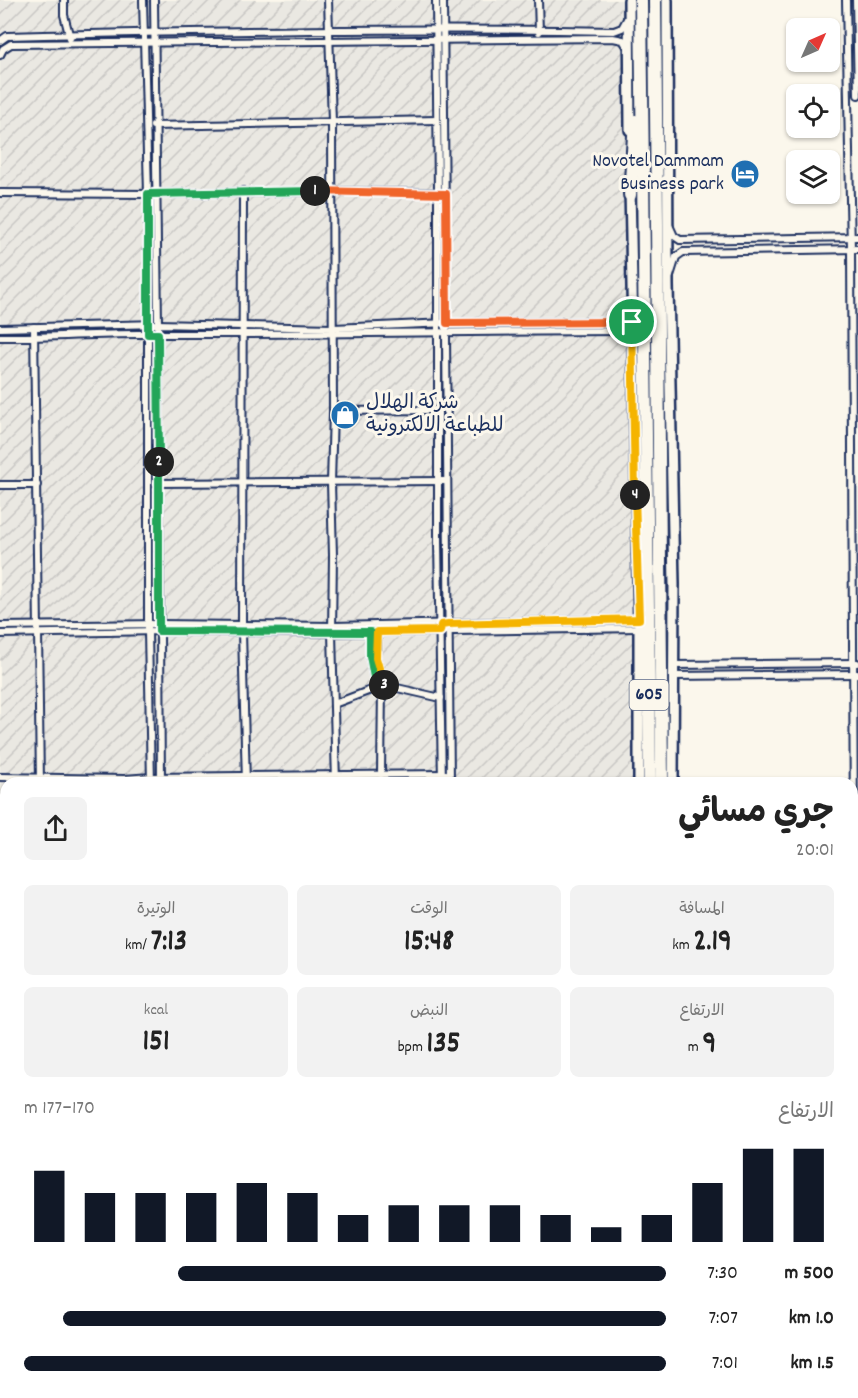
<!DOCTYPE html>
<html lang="ar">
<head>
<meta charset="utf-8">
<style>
  :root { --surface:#fff; --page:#f2f2f2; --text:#222; --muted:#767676; --accent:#111827 }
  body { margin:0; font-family:Dekko,"Playpen Sans Arabic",sans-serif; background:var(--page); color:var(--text); direction:rtl; height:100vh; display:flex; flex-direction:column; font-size:22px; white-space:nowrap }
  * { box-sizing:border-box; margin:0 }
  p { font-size:20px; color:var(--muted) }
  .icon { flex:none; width:33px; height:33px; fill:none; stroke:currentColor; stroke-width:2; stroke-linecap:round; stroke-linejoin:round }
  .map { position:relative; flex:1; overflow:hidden; direction:ltr }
  .drawer { position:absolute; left:0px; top:777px; width:858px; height:621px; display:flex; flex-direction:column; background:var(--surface); border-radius:18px 18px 0 0; box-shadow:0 2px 4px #0004; direction:rtl }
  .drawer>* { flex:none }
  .needle { width:39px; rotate:45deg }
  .buttons { position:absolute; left:786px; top:18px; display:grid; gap:12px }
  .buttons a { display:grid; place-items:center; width:54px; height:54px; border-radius:9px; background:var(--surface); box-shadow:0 2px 4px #0004; font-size:30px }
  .pin { position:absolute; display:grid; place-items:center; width:51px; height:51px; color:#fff; margin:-26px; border:3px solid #fff; border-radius:50%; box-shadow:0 2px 6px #0007 }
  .km { position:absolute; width:30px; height:30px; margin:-15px; border-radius:50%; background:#222; color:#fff; font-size:16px; line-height:30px; text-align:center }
  .round { display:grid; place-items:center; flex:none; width:63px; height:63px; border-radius:9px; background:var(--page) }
  .headline { display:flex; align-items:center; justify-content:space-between; height:102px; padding:0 24px }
  h1 { font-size:33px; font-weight:700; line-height:45px }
  .stats { display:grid; grid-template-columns:repeat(3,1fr); gap:9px; height:102px; padding:6px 24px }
  .stats div { display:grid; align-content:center; border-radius:9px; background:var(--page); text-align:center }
  .stats b { font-size:30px; font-weight:700 }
  .stats small { font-size:16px; font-weight:400 }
  .stats p { font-size:16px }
  .chart { height:168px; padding:12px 24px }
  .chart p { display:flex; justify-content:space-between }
  .chart svg { width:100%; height:108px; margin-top:6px; stroke:var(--accent); stroke-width:6 }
  ul { padding:0 24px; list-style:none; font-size:20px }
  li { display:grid; grid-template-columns:96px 72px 1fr; align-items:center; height:45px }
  li i { height:15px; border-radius:8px; background:var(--accent) }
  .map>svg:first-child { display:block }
</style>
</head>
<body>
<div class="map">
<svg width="858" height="1398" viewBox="0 0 858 1398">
  <defs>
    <pattern id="industrial-furrows" width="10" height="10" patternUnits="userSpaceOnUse" patternTransform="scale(1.5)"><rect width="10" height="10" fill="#eae8e2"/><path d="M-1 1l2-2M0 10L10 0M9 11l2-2" fill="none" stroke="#c8c7c4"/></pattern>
  </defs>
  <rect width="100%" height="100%" fill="#fbf7ec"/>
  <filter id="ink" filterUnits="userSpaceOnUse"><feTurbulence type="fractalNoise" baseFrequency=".0167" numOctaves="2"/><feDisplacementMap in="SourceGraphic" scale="12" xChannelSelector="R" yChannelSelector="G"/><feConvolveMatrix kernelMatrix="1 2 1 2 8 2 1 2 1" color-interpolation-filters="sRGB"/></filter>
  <g filter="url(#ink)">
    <path fill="url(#industrial-furrows)" d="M 0,0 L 625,0 L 627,40 L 634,637 L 633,783 L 6,783 L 6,1392 L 612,1392 L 612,1398 L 0,1398 Z"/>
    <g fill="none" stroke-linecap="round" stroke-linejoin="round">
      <g stroke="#1b2f5e" stroke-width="10">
        <g id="minor">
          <path d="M 64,0 L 64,15 L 70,38"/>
          <path d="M 143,0 L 148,194 L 148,632 L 151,783"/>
          <path d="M 154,0 L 158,324 L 161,783"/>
          <path d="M 328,0 L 332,122 L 333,411 L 331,483 L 333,555 L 332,633 L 336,783"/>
          <path d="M 436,0 L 438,193 L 438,542 L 442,783"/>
          <path d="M 443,0 L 450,783"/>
          <path d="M 538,0 L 539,32"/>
          <path d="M 846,0 L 851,250 L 856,1232"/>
          <path d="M 856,0 L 858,95"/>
          <path d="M 0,41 L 7,36 C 209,31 412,27 614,31 L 622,28 L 627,19"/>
          <path d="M 0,55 L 3,49 L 11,44 L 613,38 L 623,40 L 628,48"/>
          <path d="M 153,126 L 437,120"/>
          <path d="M 243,191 L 242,632 L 246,783"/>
          <path d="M 0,193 L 148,194 L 332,191 L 442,193"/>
          <path d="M 669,225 L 674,236 L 680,240 L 858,237"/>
          <path d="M 670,276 L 676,257 L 683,252 L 858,249"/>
          <path d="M 34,327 L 40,783"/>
          <path d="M 0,328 L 158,324 L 333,328 L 447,323 L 632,322"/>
          <path d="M 0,337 C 50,338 100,333 150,334 C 311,335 471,331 632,331"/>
          <path d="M 333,411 L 438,410"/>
          <path d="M 156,483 L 447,481"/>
          <path d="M 0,485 L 37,485"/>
          <path d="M 0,626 L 160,624 L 334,626 L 639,619"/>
          <path d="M 370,632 L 370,656 L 376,688"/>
          <path d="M 377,632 L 376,658 L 384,685"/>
          <path d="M 0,634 L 159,631 L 332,633 L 639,628"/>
          <path d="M 674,665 L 857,663"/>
          <path d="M 673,676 L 858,674"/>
          <path d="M 334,704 L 384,685 L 441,698"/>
          <path d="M 381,775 L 382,686"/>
          <path d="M 0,777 L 124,779 L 151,777 L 446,774"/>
          <path d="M 0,930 L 6,930"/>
          <path d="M 0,938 L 6,938"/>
          <path d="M 0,1133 L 6,1133"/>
          <path d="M 0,1146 L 6,1146"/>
          <path d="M 0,1341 L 6,1341"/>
          <path d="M 0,1353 L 6,1353"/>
          <path d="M 156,1392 L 156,1398"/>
          <path d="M 169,1392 L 169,1398"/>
          <path d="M 343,1392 L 343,1398"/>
          <path d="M 448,1392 L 448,1398"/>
          <path d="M 457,1392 L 457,1398"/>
          <path d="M 622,1392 L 622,1398"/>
        </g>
      </g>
      <g stroke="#1b2f5e" stroke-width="14">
        <g id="secondary">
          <path d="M 629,0 L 630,130"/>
          <path d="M 667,0 L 668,285 L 674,584 L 673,783"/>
          <path d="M 630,188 L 639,628 L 639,783"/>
          <path d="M 638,1392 L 638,1398"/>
          <path d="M 680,1392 L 680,1398"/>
        </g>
      </g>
      <g stroke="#1b2f5e" stroke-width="16">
        <g id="motorway">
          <path d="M 641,0 L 650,783"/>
          <path d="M 655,0 L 662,783"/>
          <path d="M 630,195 L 635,121"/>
          <path d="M 651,1392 L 651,1398"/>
          <path d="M 665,1392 L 665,1398"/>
        </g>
      </g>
      <use href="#minor" stroke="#fbf7ec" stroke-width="6"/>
      <use href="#secondary" stroke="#fbf7ec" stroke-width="9"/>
      <use href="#motorway" stroke="#fbf7ec" stroke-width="12"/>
    </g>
  </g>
  <g fill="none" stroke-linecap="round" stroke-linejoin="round" filter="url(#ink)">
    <g stroke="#fff" stroke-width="12">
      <path id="split-1" d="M 315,191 L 446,194 L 447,323 L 632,322"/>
    </g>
    <g stroke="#fff" stroke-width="12">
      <path id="split-2" d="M 159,462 L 158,334 L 148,334 L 148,194 L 315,191"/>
    </g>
    <g stroke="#fff" stroke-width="12">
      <path id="split-3" d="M 159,462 L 159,631 L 370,632 L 370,656 L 376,688 L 384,685"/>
    </g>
    <g stroke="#fff" stroke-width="12">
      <path id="split-4" d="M 384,685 L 376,658 L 377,632 L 440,631 L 441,625 L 448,624 L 639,619 L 635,495"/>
    </g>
    <g stroke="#fff" stroke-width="12">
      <path id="split-5" d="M 632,322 L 635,495"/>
    </g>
    <use href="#split-1" stroke="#f0652b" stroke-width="8"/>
    <use href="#split-2" stroke="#22a559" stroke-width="8"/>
    <use href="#split-3" stroke="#22a559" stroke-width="8"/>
    <use href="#split-4" stroke="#f5b400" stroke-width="8"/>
    <use href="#split-5" stroke="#f5b400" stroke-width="8"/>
  </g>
  <defs>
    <g id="hotel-disc" transform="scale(1.5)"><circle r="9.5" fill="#1f6fb2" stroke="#fbf7ec"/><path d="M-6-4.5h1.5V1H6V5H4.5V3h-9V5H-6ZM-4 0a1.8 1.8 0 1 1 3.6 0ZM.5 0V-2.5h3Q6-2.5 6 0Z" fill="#fff"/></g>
    <g id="shop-disc" transform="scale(1.5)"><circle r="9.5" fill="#1f6fb2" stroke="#fbf7ec"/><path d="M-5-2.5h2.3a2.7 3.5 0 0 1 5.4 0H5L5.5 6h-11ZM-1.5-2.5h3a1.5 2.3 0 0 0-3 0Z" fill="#fff"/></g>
  </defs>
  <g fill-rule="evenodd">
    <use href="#hotel-disc" x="745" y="174"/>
    <use href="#shop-disc" x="345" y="415"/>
  </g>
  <g text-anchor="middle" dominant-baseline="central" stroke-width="6" stroke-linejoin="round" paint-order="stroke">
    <rect fill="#fbf7ec" stroke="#5e6b89" stroke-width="1.5" x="629.5" y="680" width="39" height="30" rx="4.5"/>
    <g font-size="18" font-weight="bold" fill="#1b2f5e">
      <text x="649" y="695">605</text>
    </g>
    <g font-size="20" fill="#1b2f5e" stroke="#fbf7ec" text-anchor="end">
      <text x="724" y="162">Novotel Dammam<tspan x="724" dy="23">Business park</tspan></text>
      <text x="366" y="404" text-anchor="start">شركة الهلال<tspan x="366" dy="23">للطباعة الالكترونية</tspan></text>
    </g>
  </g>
</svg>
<div class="buttons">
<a><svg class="needle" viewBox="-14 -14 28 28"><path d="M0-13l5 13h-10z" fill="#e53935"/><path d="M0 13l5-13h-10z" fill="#767676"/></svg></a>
<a><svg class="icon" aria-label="locate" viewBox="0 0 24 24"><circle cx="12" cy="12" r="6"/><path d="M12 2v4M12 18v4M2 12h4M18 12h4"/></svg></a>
<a><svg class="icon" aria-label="layers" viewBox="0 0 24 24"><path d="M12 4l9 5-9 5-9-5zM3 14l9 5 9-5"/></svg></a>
</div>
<div class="pin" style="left:632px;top:322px;background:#1e9e55"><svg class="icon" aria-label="arrive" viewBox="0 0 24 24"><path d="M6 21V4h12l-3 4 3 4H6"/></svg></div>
<b class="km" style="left:315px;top:191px">1</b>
<b class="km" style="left:159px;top:462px">2</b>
<b class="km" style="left:384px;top:685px">3</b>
<b class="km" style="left:635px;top:495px">4</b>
<section class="drawer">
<div class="headline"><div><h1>جري مسائي</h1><p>20:01</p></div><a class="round"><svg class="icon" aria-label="share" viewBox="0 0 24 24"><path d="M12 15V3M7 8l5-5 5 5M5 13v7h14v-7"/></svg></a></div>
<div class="stats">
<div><p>المسافة</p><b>2.19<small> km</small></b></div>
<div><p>الوقت</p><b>15:48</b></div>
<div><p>الوتيرة</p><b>7:13<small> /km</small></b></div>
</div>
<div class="stats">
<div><p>الارتفاع</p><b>9<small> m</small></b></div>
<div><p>النبض</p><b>135<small> bpm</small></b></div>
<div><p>kcal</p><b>151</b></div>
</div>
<div class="chart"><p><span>الارتفاع</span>170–177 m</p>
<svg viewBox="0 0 160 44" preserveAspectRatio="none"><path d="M5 44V15M15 44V24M25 44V24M35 44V24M45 44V20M55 44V24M65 44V33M75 44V29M85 44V29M95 44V29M105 44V33M115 44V38M125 44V33M135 44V20M145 44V6M155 44V6"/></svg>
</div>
<ul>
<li><b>500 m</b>7:30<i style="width:76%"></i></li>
<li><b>1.0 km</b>7:07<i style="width:94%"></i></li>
<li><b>1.5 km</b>7:01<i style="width:100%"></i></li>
</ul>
</section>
</div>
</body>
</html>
